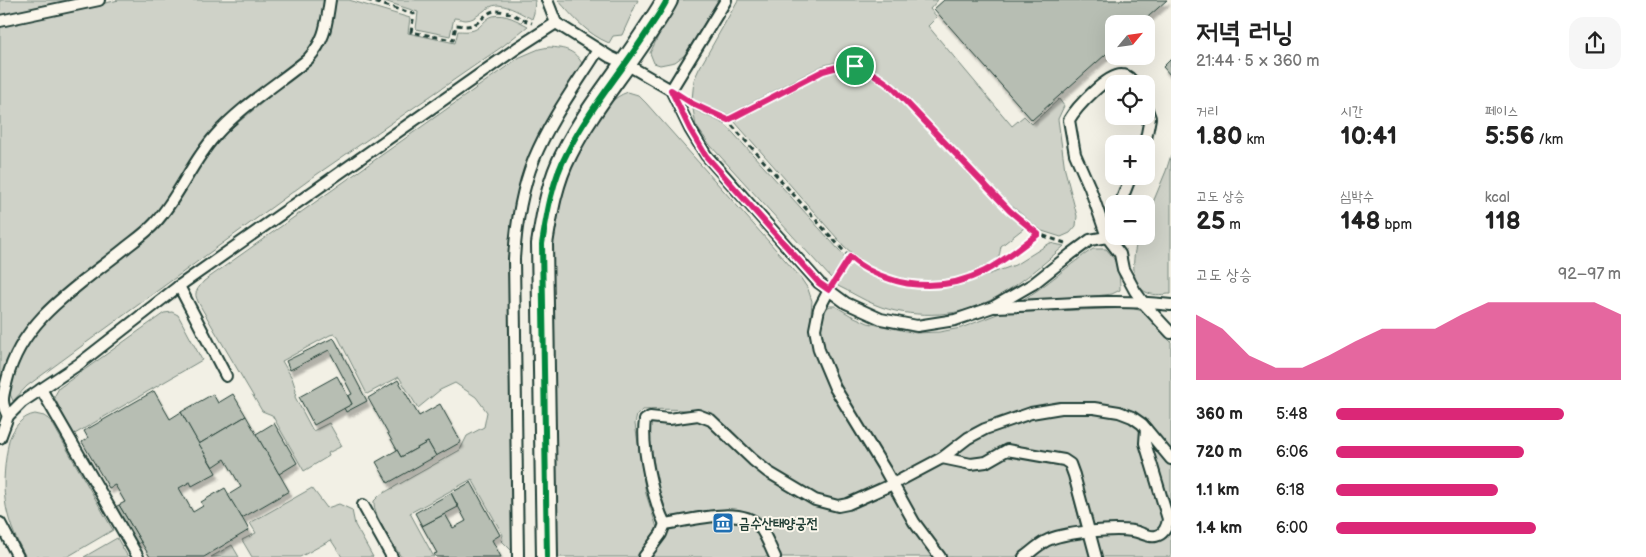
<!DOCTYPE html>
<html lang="ko">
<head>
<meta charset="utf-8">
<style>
  :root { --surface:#fff; --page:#f6f6f6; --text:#222; --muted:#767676; --accent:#db2777 }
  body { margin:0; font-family:"Balsamiq Sans","Poor Story",sans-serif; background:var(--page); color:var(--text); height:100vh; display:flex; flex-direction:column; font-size:19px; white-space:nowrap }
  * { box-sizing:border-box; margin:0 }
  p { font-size:16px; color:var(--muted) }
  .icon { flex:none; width:28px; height:28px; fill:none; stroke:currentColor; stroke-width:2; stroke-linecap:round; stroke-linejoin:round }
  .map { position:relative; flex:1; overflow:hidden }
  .drawer { display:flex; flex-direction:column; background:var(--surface); width:475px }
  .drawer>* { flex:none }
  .needle { width:32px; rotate:61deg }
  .controls { position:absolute; left:1105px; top:15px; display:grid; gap:10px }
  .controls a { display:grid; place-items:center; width:50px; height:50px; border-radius:10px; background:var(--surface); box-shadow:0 5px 20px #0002; font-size:25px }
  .pin { position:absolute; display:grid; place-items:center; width:42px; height:42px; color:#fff; margin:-21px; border:2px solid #fff; border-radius:50%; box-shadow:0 1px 5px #0007 }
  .round { display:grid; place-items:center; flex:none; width:52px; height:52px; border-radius:15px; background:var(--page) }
  .summary { display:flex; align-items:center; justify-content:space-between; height:85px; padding:0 25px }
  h1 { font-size:28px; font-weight:800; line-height:38px }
  .figures { display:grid; grid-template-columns:repeat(3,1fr); gap:8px; height:85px; padding:5px 25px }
  .figures div { display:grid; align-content:center }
  .figures b { font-size:25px; font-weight:800 }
  .figures small { font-size:14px; font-weight:400 }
  .figures p { font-size:14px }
  .chart { height:140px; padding:10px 25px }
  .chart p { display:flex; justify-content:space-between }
  .chart svg { width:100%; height:90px; margin-top:5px; fill:var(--accent); opacity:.7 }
  ul { padding:0 25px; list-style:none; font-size:16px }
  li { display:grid; grid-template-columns:80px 60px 1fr; align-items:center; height:38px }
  li i { height:12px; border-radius:6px; background:var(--accent) }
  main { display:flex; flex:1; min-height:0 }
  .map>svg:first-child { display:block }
</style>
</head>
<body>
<main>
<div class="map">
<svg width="1171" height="557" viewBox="0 0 1171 557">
  <defs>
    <filter id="shadow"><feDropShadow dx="3" dy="5.5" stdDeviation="1" flood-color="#0004"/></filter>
  </defs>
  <rect width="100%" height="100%" fill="#f2f0e5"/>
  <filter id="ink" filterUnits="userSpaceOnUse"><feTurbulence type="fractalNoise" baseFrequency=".02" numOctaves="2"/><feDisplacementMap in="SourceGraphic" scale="10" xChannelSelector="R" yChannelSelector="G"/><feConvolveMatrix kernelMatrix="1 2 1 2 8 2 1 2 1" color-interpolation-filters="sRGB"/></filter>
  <g filter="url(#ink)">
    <g fill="#cfd2c8" stroke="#77887e">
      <path d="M 0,0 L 81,0 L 0,15 Z"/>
      <path d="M 119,0 L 324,0 L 323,15 L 315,45 L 289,68 L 240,106 L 211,132 L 193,155 L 165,204 L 144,227 L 44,309 L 24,332 L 13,349 L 5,372 L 0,394 L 0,26 Z"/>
      <path d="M 336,0 L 349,0 L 410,18 L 408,33 L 455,43 L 458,31 C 463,31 469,32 474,30 C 482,27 485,18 493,16 C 505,13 518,21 528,26 L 503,46 L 316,175 L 27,386 L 13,401 L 10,394 L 13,377 L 22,353 L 32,337 L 49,318 L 150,234 L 173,207 L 187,188 L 201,161 L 218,139 L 312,62 C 332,39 330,27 336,0 Z"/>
      <path d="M 381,0 L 535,0 L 534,13 L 532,19 C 522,14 510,6 498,5 C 485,5 478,20 466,20 C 462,20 458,18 454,18 L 450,36 L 416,29 L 418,12 Z"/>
      <path d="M 558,0 L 638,0 L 622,35 L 613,36 L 609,43 C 587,34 573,17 558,0 Z"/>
      <path d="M 676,0 L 718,0 L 686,54 L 675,62 L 660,65 L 654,63 L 650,53 Z"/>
      <path d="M 738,0 L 938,0 L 930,9 L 937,17 L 928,26 L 1012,126 L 1024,116 L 1032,124 L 1059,99 L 1064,106 L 1058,119 L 1065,170 L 1077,216 L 1076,226 L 1070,233 L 1061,237 L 1042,231 L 1034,225 L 1006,201 L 897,86 C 873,67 854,55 822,66 L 728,115 L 692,100 L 694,80 L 699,69 Z"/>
      <path d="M 549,47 C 565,48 575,50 583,65 C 561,104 535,142 521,183 C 512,208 510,236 508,262 L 515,544 L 514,548 L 511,550 L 501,540 L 503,535 L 472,479 L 410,513 L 434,557 L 401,557 C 393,543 373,517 374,501 L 380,495 L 460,450 L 467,436 L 484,427 L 487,412 L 476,397 L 455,383 L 440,390 L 418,408 L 399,377 L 367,394 L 338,337 L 334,334 L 330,335 L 282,361 L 292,378 L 296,390 L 295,397 L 313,431 L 329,423 L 342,446 L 328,453 L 329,456 L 304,471 L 272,415 L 262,411 L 202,309 C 194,294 193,294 204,281 L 520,57 L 539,49 Z"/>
      <path d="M 845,69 C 864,71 877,80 891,91 L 1024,228 L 1001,246 C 1000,251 1000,256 996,260 C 992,265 986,268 980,271 C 949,286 913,286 882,273 C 867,267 855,256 844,246 L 734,121 L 825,74 Z"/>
      <path d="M 628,92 L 638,95 L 646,103 L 800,277 L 808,289 L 812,301 L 810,327 L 814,350 L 831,390 L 885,482 C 871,489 854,500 839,501 C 818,502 767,468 753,453 C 740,440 727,422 711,415 C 695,408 661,409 643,410 L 637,415 L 635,424 L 646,494 L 657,528 L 638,557 L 556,557 L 553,244 C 560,198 570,158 597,120 C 606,107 613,97 628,92 Z"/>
      <path d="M 693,109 L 725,124 L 839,250 L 844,256 L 844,260 L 831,278 L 710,145 L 696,126 Z"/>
      <path d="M 1171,155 L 1171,294 C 1164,294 1155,296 1148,293 C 1128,286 1133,251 1139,236 L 1146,236 L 1146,219 L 1166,171 Z"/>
      <path d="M 1050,243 L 1064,246 C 1040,267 1016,288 987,302 C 957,318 907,318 876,305 C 863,300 851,292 838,286 L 836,283 L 850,261 L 874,277 L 897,285 L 915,288 L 953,287 L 1015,265 Z"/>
      <path d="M 1093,249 L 1106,249 C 1118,261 1120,273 1120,290 L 1112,294 L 1053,301 L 1022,300 C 1048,285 1068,265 1093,249 Z"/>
      <path d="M 830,306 L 835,306 L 850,315 L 868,323 L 916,333 L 939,332 L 961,328 L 1000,313 L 1132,308 L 1142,311 L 1171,342 L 1171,452 L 1145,421 L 1136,413 L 1120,407 L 1093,404 L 1030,409 L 983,424 L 964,435 L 924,462 L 895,477 C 881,453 791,325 830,306 Z"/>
      <path d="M 172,312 L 178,315 L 202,360 L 73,435 L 54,397 L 59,388 L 164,313 Z"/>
      <path d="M 1061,411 L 1095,412 L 1120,415 L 1139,427 L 1165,520 L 1159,531 L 1152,532 L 1097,527 L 1092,525 L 1073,463 L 1069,457 L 1065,455 L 1016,447 L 974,460 L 952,457 L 951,454 L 986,431 L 1035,415 Z"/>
      <path d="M 35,414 L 44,416 L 51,421 L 113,530 L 67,557 L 26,557 C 2,516 0,486 9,440 C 14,427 22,416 35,414 Z"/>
      <path d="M 697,419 C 719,429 732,449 750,464 C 772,482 802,494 827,508 L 891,490 L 935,557 L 779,557 L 750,515 C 733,512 717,509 701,511 C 689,513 680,517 668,516 L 659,490 L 648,432 L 649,424 L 652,421 L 670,424 Z"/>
      <path d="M 1150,441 L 1171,465 L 1171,517 L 1148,444 Z"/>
      <path d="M 1006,455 L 1062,463 L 1066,468 L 1081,527 L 1061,531 L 1044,536 L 1015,557 L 945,557 L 918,520 L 900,486 L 943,462 Z"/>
      <path d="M 312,488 L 327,508 L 339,504 L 352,510 L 355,525 L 373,557 L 342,557 L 331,540 L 300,557 L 252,557 L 242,540 L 256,533 L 250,523 Z"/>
      <path d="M 726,521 L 747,524 L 754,528 L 770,557 L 651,557 L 669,529 L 700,522 Z"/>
      <path d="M 1171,524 L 1171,557 L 1100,557 L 1095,540 L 1096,536 L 1133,535 L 1147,539 Z"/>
      <path d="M 1083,536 L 1087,541 L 1092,557 L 1030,557 C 1046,544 1063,539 1083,536 Z"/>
      <path d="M 117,538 L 128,557 L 84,557 Z"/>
      <path d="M 232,545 L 239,557 L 211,557 Z"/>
    </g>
    <g fill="#b7beb3" stroke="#1f3d34" filter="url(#shadow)">
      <path d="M 944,0 L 1167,0 L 1140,24 L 1114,24 L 1114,47 L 1032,120 L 934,9 Z"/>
      <path d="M 1171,59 L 1171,76 L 1163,67 Z"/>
      <path d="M 333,338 L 335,340 L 367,401 L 346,412 L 344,408 L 352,404 L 348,396 L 352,394 L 329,350 L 290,370 L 286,361 Z"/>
      <path d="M 337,376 L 352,404 L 314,425 L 299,397 Z"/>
      <path d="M 398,380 L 419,416 L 440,404 L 461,442 L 436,456 L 428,442 L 401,457 L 368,398 Z"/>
      <path d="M 154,391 L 170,419 L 181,412 L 216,473 L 192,486 L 190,482 L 179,488 L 193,512 L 203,506 L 201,502 L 225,488 L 249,530 L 204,557 L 150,557 L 119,505 L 125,502 L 115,485 L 109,488 L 82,442 L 88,438 L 84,431 Z"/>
      <path d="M 213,394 L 218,403 L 233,394 L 246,416 L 199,444 L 181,412 Z"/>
      <path d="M 246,416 L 289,491 L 242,518 L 228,495 L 241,487 L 225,459 L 213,467 L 199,444 Z"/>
      <path d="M 274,423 L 297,463 L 279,474 L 256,434 Z"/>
      <path d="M 428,442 L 436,456 L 388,483 L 376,462 L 397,450 L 401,457 Z"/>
      <path d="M 471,482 L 500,535 L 492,540 L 501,557 L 436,557 L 434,554 L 437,553 L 422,526 L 445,514 L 453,528 L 466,521 L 451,493 Z"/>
      <path d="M 451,493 L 458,507 L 422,526 L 415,513 Z"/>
      <path d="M 119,505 L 141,542 L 128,550 L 106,512 Z"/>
    </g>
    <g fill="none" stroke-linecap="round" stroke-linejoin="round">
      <g stroke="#1f3d34" stroke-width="14">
        <g id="service">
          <path d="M 0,21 L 99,0"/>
          <path d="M 556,23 L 610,57 L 626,64 L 671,90 L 690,129 L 706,155 L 819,283 L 846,303 L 881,319 L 917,326 L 955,320 L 993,307 L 1033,284 L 1071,254 L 1090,240 L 1107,237 L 1120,254 L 1123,269 L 1135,291 L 1145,305 L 1171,333"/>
          <path d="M 671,90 L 726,0"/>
          <path d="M 1145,144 L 1150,118 L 1146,107"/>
          <path d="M 1120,204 L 1131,176"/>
          <path d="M 1107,237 L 1090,188 L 1075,154 L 1069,120 C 1076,108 1107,74 1122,75 C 1128,75 1131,79 1134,84"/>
          <path d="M 1107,237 L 1114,219"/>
          <path d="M 179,286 L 226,376"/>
          <path d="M 829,290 L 819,309 L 815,329 L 819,350 L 835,388 L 885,470 L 914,522 L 940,557"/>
          <path d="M 996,307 C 1054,305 1113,298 1171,305"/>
          <path d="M 41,389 L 138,557"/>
          <path d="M 8,416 C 0,401 3,396 7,380 C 21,320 78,286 123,250 C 134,241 146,233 155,223 C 179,197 191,163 215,136 C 241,106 278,84 308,59 C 326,39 326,25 330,0"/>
          <path d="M 0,438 L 8,416 L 22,402 L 79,364 L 179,286 L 517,48 L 556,23 L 547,0"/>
          <path d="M 942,458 L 971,464 L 986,462 L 1007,450 L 1064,460 L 1070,464 L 1074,475 L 1096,557"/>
          <path d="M 363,505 L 392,557"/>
          <path d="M 0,523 L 18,557"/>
          <path d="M 518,557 L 514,259 C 516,225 521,191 534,159 C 550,120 576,85 598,50"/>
          <path d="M 644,557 L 661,534 L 665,524"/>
          <path d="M 775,557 C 770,547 766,535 759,526 C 742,505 687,521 665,524 C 653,500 641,447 645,420 L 650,417 L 669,419 L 698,415 L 711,420 L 753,460 L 768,472 L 815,500 L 838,506 L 848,504 L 893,484 L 942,458 L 968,438 L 985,429 L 1031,413 L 1061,408 L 1094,408 L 1119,412 L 1132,417 L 1142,424 L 1171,459"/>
          <path d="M 1024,557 C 1031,552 1038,545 1046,541 C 1062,532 1115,528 1133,531 C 1141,532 1148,538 1156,536 C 1164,534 1167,527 1168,519 L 1145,443 L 1146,429"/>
        </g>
      </g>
      <g stroke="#1f3d34" stroke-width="24">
        <path id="minor" d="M 547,557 L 542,244 C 547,213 552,181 567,153 C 588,111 619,75 645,35 C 652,24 661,12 667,0"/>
      </g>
      <g stroke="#1f3d34" stroke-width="3" stroke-dasharray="5 4" stroke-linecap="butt">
        <path d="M 367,0 L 414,14 L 411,32 L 453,40 L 456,25 C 461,25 467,27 472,25 C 481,23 485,12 495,11 C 508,10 520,19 532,23"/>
        <path d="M 693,104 L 728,121 L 841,248 C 846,253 851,260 857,264 C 894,291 949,292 988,270 C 1006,261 1022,246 1038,234"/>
        <path d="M 728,121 L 823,71 L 834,67 L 855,66 L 866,70 L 879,77 L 893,88 L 1010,211 L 1038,234 L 1065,243"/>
        <path d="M 836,280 L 850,257"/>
      </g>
      <use href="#service" stroke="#fbf7ec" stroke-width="10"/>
      <use href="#minor" stroke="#fbf7ec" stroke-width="20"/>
      <g stroke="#fbf7ec" stroke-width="9">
        <path id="cycleway" d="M 547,557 L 542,244 C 547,213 552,181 567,153 C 588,111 619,75 645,35 C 652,24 661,12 667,0"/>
      </g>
      <use href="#cycleway" stroke="#00873e" stroke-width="6"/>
    </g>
  </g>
  <g fill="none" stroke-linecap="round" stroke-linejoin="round" filter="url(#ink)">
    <g stroke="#fff" stroke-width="10">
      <path id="route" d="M 845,65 C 865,67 878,76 893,88 L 1010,211 L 1038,234 C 1003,261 975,285 928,285 C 915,285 903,284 890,279 C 875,274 861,268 850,257 L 829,290 L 819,283 L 706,156 L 690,129 L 671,90 L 693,104 L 728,120 L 823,71 Z"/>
    </g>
    <use href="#route" stroke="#db2777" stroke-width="6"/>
  </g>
  <defs>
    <g id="museum-square" transform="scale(1.125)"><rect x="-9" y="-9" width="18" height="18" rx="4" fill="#1f6fb2" stroke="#fbf7ec"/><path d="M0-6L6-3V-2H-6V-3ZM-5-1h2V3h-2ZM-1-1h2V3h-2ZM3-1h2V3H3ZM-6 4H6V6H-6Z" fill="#fff"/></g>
  </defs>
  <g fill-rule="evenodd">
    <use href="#museum-square" x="723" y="523"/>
  </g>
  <g text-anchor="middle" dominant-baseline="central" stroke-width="4" stroke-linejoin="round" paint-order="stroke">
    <g font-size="14" font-weight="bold" fill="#1f3d34" stroke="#fbf7ec" text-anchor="start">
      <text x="739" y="523">금수산태양궁전</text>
    </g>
  </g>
</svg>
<div class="controls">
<a><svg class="needle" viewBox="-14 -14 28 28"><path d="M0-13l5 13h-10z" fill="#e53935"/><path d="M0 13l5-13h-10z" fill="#767676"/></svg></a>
<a><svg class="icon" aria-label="locate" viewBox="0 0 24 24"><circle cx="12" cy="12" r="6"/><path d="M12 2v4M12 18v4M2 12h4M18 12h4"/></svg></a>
<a>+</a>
<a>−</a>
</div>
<div class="pin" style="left:855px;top:66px;background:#1e9e55"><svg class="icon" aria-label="arrive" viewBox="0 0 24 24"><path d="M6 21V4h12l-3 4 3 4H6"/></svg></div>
</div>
<section class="drawer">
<div class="summary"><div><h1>저녁 러닝</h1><p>21:44 · 5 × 360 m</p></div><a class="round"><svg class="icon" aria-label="share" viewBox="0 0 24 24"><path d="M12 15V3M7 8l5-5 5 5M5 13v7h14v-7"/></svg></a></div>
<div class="figures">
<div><p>거리</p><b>1.80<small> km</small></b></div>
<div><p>시간</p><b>10:41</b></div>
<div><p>페이스</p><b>5:56<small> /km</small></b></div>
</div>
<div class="figures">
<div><p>고도 상승</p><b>25<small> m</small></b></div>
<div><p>심박수</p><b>148<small> bpm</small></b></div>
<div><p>kcal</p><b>118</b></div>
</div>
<div class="chart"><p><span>고도 상승</span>92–97 m</p>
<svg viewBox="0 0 160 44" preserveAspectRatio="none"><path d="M0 44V12L10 19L20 32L30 38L40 38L50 32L60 25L70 19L80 19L90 19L100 12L110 6L120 6L130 6L140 6L150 6L160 12V44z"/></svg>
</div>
<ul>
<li><b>360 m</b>5:48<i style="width:80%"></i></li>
<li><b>720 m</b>6:06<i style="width:66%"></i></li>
<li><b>1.1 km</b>6:18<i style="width:57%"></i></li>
<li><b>1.4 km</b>6:00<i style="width:70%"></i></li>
</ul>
</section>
</main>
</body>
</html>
